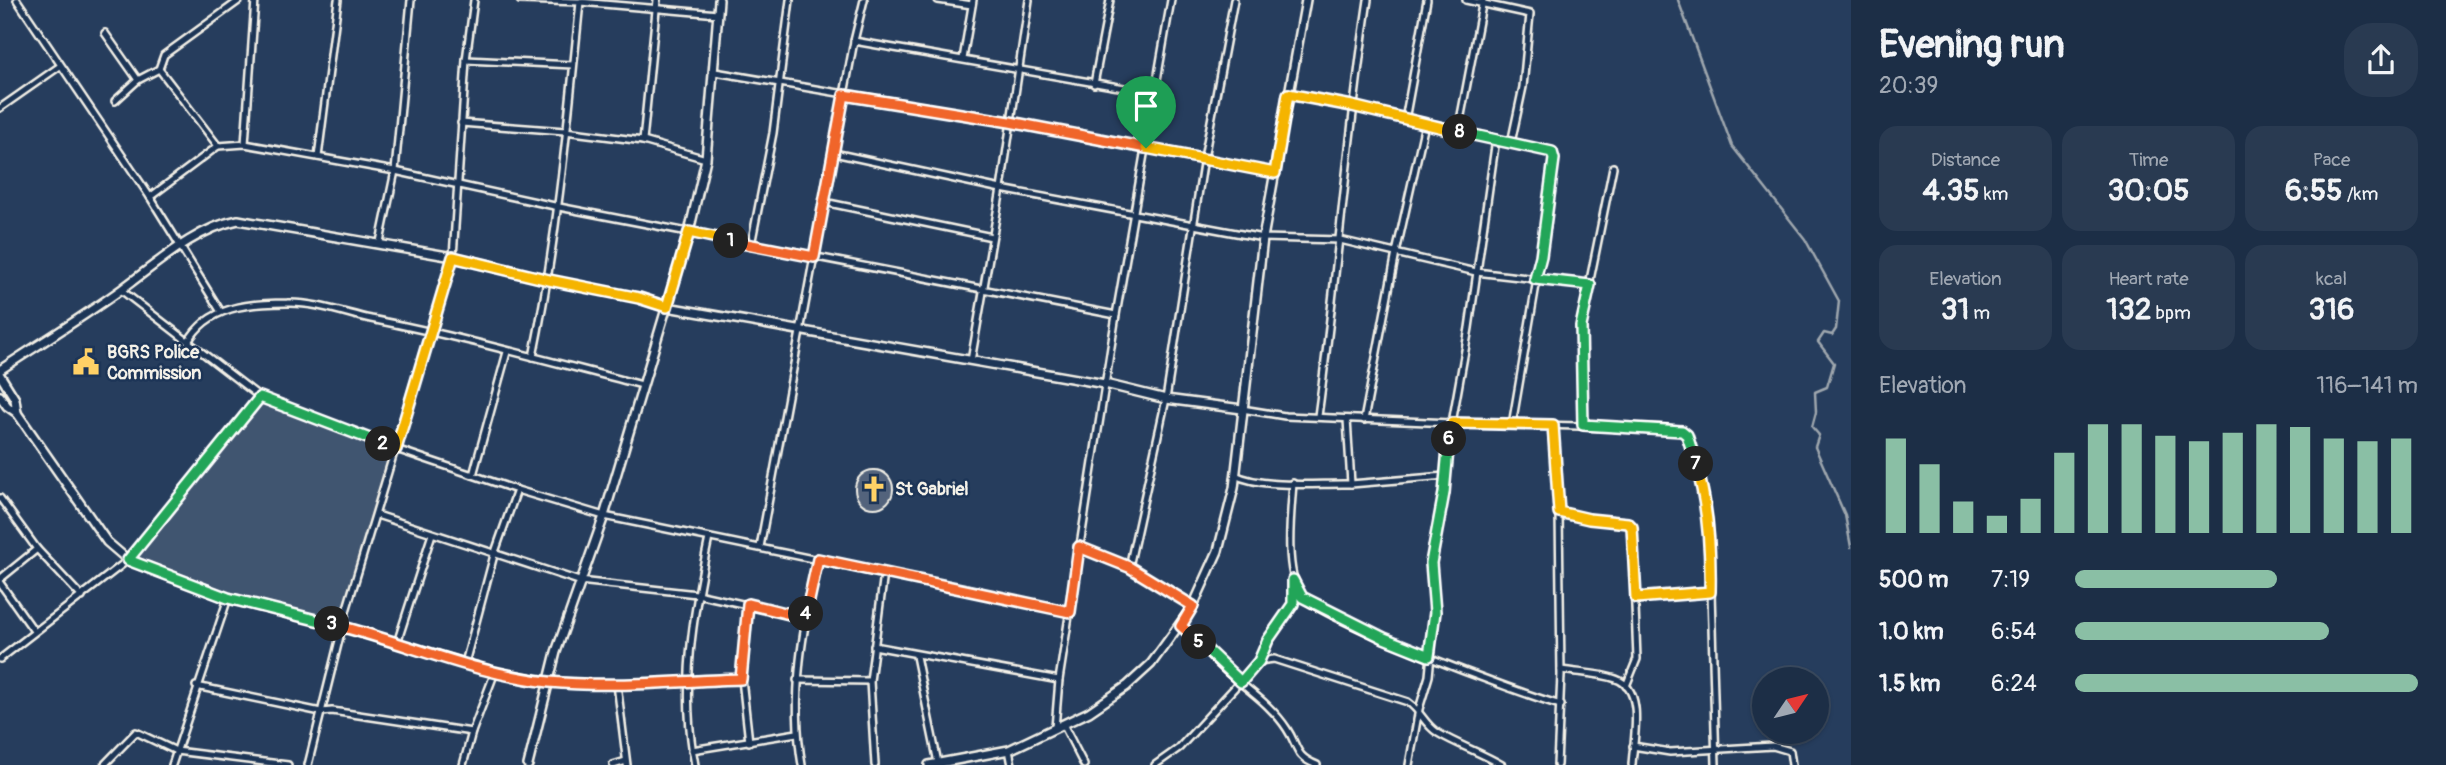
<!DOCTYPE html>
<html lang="en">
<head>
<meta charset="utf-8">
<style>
  :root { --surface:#1c2e46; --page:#293a51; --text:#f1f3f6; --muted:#a0a8b3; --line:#3a4a5f; --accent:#8abfa5 }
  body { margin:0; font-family:Pangolin,sans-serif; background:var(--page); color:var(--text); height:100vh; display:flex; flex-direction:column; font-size:26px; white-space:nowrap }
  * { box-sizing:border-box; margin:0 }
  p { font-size:23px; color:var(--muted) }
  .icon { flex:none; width:38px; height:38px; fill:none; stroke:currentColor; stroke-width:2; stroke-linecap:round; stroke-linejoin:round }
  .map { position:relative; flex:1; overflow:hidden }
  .drawer { display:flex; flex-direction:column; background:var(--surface); width:595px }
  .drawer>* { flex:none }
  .needle { width:46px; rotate:55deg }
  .fabs { position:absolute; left:1752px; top:667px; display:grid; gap:14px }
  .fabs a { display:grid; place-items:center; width:77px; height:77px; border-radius:50%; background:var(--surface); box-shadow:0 2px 5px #0004,0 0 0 2px var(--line); font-size:35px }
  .pin { position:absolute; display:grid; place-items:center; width:60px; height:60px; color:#fff; margin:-72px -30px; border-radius:50% 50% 50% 0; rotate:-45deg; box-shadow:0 0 7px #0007 }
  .pin .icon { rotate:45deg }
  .km { position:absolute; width:35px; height:35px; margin:-18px; border-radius:50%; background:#222; color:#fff; font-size:19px; line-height:35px; text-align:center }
  .round { display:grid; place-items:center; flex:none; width:74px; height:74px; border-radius:28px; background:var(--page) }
  .summary { display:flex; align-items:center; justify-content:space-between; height:119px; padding:0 28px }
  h1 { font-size:38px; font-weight:700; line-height:52px }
  .stats { display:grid; grid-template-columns:repeat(3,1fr); gap:10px; height:119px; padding:7px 28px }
  .stats div { display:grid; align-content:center; border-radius:18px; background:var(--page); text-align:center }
  .stats b { font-size:30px; font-weight:700 }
  .stats small { font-size:19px; font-weight:400 }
  .stats p { font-size:19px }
  .chart { height:196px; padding:14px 28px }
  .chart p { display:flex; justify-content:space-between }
  .chart svg { width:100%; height:126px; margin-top:7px; stroke:var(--accent); stroke-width:6 }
  ul { padding:0 28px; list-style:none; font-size:23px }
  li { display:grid; grid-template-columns:112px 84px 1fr; align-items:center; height:52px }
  li i { height:18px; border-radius:9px; background:var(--accent) }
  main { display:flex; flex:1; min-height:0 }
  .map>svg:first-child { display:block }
</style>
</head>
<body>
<main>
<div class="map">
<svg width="1851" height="765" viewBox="0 0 1851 765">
  <rect width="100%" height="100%" fill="#263d5d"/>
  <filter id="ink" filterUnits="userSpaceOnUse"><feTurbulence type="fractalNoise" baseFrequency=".0143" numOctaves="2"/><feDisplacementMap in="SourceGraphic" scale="14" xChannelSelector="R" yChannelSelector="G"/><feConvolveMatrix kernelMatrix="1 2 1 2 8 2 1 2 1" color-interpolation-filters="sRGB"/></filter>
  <g filter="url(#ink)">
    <path fill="#40546f" stroke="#9aa2ac" stroke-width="2" d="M 260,398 L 396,451 L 343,628 L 224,597 L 129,558 Z"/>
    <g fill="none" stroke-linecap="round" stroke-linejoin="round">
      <path stroke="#9fa7ae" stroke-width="2.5" d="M 1678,0 L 1732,146 L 1805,239 L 1839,301 L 1836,329 L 1832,335 L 1824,333 L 1818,342 L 1834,363 L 1827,387 L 1815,392 L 1816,412 L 1812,427 L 1819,435 L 1815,447 L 1845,515 L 1851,547"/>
    </g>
    <circle fill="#52647b" stroke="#f4f1e8" stroke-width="2" cx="874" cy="489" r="19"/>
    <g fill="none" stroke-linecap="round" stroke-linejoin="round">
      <g stroke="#f4f1e8" stroke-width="10">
        <g id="minor">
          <path d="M 17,0 L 150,197 L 221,312"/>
          <path d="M 520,0 L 580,2 L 718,14"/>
          <path d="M 938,0 L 972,5"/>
          <path d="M 1466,0 L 1530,14 L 1523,87 L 1511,143"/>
          <path d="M 105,33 L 138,80"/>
          <path d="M 854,41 L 1153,93"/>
          <path d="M 963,59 L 973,0"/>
          <path d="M 466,60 L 573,65"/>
          <path d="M 159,69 L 218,146"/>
          <path d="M 715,72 L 1010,122 L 1275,173"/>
          <path d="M 1094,84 L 1110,0"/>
          <path d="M 1288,94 L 1352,106 L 1552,152 L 1554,159 L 1541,256 L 1512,425"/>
          <path d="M 115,101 L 138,80 L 159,69 L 164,55 L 240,0"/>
          <path d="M 0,108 L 60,66"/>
          <path d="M 1405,120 L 1427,0"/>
          <path d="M 461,123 L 565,131 L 643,141 L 706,159"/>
          <path d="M 1458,131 L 1483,0"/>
          <path d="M 1496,139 L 1469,328 L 1452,423 L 1665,428 L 1682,431 L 1687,435 L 1705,496 L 1709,523 L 1716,765"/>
          <path d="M 643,141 L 657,0"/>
          <path d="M 245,144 L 255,0"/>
          <path d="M 834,153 L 1001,189 L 1263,238 L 1340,240 L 1476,272 L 1589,285 L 1581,326 L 1583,425"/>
          <path d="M 318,157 L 338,0"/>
          <path d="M 150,197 L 218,146 L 245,144 L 395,171 L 559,207 L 1116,315"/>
          <path d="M 824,202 L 992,237"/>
          <path d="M 380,242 L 395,171 L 411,0"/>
          <path d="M 751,245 L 773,133 L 790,0"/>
          <path d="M 1589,285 L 1613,167"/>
          <path d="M 121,290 L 260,397 L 396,449 L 517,490 L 604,516 L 1070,612"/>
          <path d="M 188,342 C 208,306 249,303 287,303 C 314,302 344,313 371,319 C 462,337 552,362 642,385"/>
          <path d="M 533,357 C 557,240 568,121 580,2"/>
          <path d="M 971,361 L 1001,189 L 1029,0"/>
          <path d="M 1242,409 L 1285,416 L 1452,423 L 1446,457 L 1444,493 L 1431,563 L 1435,612 L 1429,676 L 1419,709 L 1409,765"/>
          <path d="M 1318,416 C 1337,278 1347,138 1368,0"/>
          <path d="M 1364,420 L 1396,253 L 1425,124"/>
          <path d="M 1553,425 L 1559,512 L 1561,675 L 1557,765"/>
          <path d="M 473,475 L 507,352"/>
          <path d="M 1235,475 C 1263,489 1319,483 1351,484 L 1347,419"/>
          <path d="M 1293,483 C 1291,513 1284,568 1300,594 C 1315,618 1524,695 1561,705"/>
          <path d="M 1351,484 L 1445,476"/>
          <path d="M 0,498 L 37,549 L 82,597"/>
          <path d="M 1559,512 L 1589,519 L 1628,523 L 1632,527 L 1637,659 L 1626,686"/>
          <path d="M 377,515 L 579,581 L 697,594 L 806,618"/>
          <path d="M 760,547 L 854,41 L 864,0"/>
          <path d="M 1079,547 L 1129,567 L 1193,606"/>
          <path d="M 1129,567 L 1166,399 L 1204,158 L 1234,0"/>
          <path d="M 0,579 L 37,549"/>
          <path d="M 0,583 L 34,631"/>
          <path d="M 1636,599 L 1710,591"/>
          <path d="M 748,604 L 742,679 L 749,742"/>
          <path d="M 1181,626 C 1198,642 1214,661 1232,676 C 1251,692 1273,707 1287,729 C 1299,747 1294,756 1317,765"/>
          <path d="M 397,643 L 432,534"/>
          <path d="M 874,646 L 1059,680"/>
          <path d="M 916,656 L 938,763"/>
          <path d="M 0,659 L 128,560 L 260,397"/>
          <path d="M 1259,661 L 1274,659 L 1408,702 C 1421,711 1424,724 1438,733 C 1458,745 1482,753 1502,765"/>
          <path d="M 465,663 L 494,555 L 517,490"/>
          <path d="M 1561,670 C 1579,673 1599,673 1616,679 C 1646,689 1633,741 1632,765"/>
          <path d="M 797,680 L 870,681"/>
          <path d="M 548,682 L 617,684 L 742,679"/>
          <path d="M 617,684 L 627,765"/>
          <path d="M 196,686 L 321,712 L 332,711 L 472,732"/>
          <path d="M 1063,724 L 1084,765"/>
          <path d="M 1055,728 L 1059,680 L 1116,315 L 1171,0"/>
          <path d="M 1633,746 L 1670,752 L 1773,746 L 1790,751 L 1792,765"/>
          <path d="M 692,750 L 797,733"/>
          <path d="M 1009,750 L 1012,765"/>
          <path d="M 104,765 L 136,732 L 176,751 L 288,765"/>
          <path d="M 172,765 L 228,598"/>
          <path d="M 308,765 L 347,608 L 453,257 L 466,60 L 474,0"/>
          <path d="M 463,765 L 472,732 L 495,672"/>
          <path d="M 613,765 L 626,761"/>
          <path d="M 695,765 C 680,688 693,613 709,538"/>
          <path d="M 802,765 C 790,695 803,628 818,559"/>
          <path d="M 875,765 L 870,681 L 884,573"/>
          <path d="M 1155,765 L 1179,748 L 1259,661 L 1268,640 L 1293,604 L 1293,583"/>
        </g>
      </g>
      <g stroke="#f4f1e8" stroke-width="12">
        <g id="tertiary">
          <path d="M 0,370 C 41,343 83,317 122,289 C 158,263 194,229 238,220 L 453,257 L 549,280 L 639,298 L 667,307 L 1105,384 L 1166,399 L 1242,409"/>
          <path d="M 0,375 L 15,399 L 17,413"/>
          <path d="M 0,396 L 7,406 L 17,413 L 107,542 L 128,560 L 228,598 L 342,627 L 495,672 L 548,682"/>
          <path d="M 528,765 L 556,652 L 604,516 L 689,232 L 706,159 L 719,0"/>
          <path d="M 929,765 L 1009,750 L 1089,712 L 1127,686 L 1151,664 L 1193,606 L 1218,551 L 1234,488 L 1263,238 L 1306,0"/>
        </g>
      </g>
      <use href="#minor" stroke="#1d3557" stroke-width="5"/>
      <use href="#tertiary" stroke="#1d3557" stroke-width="7"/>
    </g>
  </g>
  <g fill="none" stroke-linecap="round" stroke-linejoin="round" filter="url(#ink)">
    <g stroke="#fff" stroke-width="14">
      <path id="split-1" d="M 731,241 L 814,257 L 844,95 L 1010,122 L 1146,148"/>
    </g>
    <g stroke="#fff" stroke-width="14">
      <path id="split-2" d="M 383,444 L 396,449 L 453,257 L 549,280 L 639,298 L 667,307 L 689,232 L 731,241"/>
    </g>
    <g stroke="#fff" stroke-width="14">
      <path id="split-3" d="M 332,624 L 228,598 L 128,560 L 260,397 L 383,444"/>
    </g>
    <g stroke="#fff" stroke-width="14">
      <path id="split-4" d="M 332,624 C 404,642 475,674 549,682 C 613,688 678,681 741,679 L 748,604 L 806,618 L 806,614"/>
    </g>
    <g stroke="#fff" stroke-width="14">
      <path id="split-5" d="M 806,614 L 818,559 L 1070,612 L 1079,547 L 1129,567 L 1193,606 L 1181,626 L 1199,642"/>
    </g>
    <g stroke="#fff" stroke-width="14">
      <path id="split-6" d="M 1199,642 L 1241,682 L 1259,661 L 1268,640 L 1293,604 L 1293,580 L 1302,597 L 1384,638 L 1429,656 L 1435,612 L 1431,563 L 1444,493 L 1449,439"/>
    </g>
    <g stroke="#fff" stroke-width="14">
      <path id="split-7" d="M 1449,439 L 1452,423 L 1553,425 L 1559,512 L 1589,519 L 1628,523 L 1632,527 L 1636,598 L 1710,592 C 1711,547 1708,506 1696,464"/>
    </g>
    <g stroke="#fff" stroke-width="14">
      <path id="split-8" d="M 1460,132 L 1552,152 L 1554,159 L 1541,256 L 1535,279 L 1590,285 L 1581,326 L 1583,425 L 1682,431 L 1687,435 L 1696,464"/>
    </g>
    <g stroke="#fff" stroke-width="14">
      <path id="split-9" d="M 1146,148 L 1275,173 L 1288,94 L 1352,106 L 1460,132"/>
    </g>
    <use href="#split-1" stroke="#f0652b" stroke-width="9"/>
    <use href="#split-2" stroke="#f5b400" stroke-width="9"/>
    <use href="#split-3" stroke="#22a559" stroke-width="9"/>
    <use href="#split-4" stroke="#f0652b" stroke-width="9"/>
    <use href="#split-5" stroke="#f0652b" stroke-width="9"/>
    <use href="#split-6" stroke="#22a559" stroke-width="9"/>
    <use href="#split-7" stroke="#f5b400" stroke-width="9"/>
    <use href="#split-8" stroke="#22a559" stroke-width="9"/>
    <use href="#split-9" stroke="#f5b400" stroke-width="9"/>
  </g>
  <defs>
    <g id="civic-bare" transform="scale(2.1)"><path d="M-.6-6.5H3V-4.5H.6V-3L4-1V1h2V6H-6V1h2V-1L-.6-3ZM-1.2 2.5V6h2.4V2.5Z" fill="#ffd166" stroke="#1d3557" stroke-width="2.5" paint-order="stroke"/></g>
    <g id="church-bare" transform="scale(2.1)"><path d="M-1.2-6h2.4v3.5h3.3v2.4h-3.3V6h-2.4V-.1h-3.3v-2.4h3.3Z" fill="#ffd166" stroke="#1d3557" stroke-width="2.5" paint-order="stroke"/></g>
  </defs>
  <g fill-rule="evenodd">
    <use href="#civic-bare" x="86" y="362"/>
    <use href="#church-bare" x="874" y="489"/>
  </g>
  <g text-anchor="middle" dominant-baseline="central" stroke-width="5" stroke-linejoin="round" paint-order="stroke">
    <g font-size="18" font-weight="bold" fill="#f4f1e8" stroke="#1d3557" text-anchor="start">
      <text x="107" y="352">BGRS Police<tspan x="107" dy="21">Commission</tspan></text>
      <text x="895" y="489">St Gabriel</text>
    </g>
  </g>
</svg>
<div class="fabs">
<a><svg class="needle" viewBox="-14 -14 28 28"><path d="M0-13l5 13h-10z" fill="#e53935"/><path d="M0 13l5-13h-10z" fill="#a0a8b3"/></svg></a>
</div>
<div class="pin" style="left:1146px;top:148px;background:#1e9e55"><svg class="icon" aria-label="arrive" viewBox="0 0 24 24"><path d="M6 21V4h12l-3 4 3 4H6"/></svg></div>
<b class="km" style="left:731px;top:241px">1</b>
<b class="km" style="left:383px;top:444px">2</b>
<b class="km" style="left:332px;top:624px">3</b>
<b class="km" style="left:806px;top:614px">4</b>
<b class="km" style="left:1199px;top:642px">5</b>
<b class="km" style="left:1449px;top:439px">6</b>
<b class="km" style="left:1696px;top:464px">7</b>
<b class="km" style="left:1460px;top:132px">8</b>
</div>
<section class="drawer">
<div class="summary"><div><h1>Evening run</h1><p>20:39</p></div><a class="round"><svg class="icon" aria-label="share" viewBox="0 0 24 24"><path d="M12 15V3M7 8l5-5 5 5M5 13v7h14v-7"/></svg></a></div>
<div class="stats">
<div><p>Distance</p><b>4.35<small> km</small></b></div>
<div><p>Time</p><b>30:05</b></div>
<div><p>Pace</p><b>6:55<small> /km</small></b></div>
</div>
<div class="stats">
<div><p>Elevation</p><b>31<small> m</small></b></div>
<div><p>Heart rate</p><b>132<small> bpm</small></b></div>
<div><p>kcal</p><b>316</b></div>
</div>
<div class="chart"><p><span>Elevation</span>116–141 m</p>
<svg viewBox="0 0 160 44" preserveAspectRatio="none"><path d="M5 44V11M15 44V20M25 44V33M35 44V38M45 44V32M55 44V16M65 44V6M75 44V6M85 44V10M95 44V12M105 44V9M115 44V6M125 44V7M135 44V11M145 44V12M155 44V11"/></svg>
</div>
<ul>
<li><b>500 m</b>7:19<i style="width:59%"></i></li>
<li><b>1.0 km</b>6:54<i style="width:74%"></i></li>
<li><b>1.5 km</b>6:24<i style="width:100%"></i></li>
</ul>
</section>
</main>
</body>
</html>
